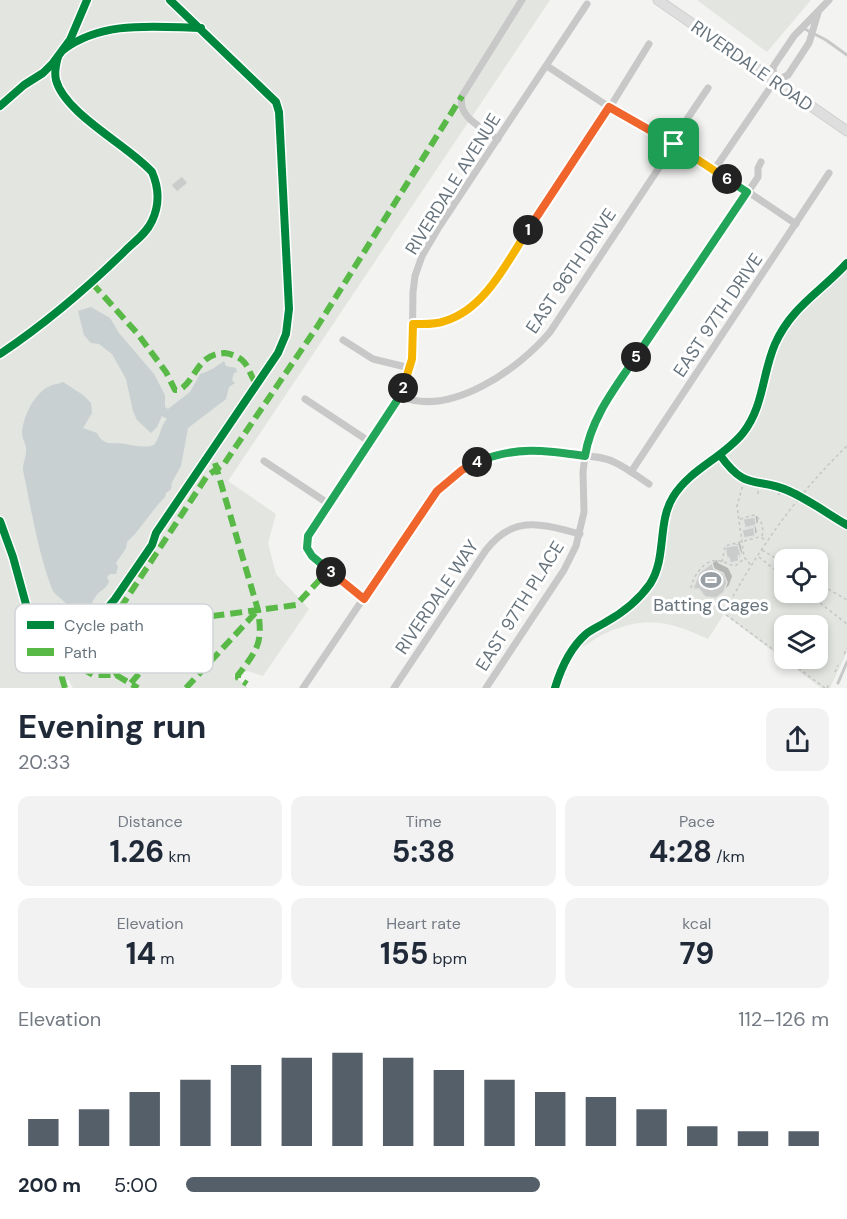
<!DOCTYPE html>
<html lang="en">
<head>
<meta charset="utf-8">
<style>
  :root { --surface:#fff; --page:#f2f2f3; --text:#1f2937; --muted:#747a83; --accent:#555f69 }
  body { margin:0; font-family:"DM Sans",sans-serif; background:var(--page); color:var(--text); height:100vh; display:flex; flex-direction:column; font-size:22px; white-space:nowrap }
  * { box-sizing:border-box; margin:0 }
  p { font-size:20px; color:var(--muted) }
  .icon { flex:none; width:33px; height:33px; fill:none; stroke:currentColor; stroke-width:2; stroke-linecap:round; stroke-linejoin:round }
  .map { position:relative; height:688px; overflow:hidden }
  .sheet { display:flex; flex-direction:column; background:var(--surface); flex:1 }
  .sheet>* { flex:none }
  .fabs { position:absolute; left:774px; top:549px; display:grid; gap:12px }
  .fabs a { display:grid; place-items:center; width:54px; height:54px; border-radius:12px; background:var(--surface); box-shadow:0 3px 9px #0003; font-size:30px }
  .pin { position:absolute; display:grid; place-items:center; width:51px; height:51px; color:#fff; margin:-26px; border-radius:12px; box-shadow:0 3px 9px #0006 }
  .km { position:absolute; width:30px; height:30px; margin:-15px; border-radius:50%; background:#222; color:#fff; font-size:16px; line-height:30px; text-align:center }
  .round { display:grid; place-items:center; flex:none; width:63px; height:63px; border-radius:12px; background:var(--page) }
  .head { display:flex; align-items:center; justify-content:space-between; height:102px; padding:0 18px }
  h1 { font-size:33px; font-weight:700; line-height:45px }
  .figures { display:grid; grid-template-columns:repeat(3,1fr); gap:9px; height:102px; padding:6px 18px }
  .figures div { display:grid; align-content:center; border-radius:12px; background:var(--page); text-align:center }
  .figures b { font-size:30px; font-weight:700 }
  .figures small { font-size:16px; font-weight:400 }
  .figures p { font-size:16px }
  .chart { height:168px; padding:12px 18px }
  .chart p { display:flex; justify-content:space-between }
  .chart svg { width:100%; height:108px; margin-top:6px; stroke:var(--accent); stroke-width:6 }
  ul { padding:0 18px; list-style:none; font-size:20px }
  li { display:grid; grid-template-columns:96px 72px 1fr; align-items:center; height:45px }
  li i { height:15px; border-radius:8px; background:var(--accent) }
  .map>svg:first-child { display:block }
</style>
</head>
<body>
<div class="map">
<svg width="847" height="688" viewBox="0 0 847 688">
  <rect width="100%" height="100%" fill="#f3f3f1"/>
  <g fill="#e2e5e0" fill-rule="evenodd">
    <path d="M 0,0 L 550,0 L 228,481 L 276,514 L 268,543 L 276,574 L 309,609 L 263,676 L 248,671 L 233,675 L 248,688 L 73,688 L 68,679 L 62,688 L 0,688 Z"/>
    <path d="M 697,0 L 811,0 L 767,52 Z"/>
    <path d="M 847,267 L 847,652 L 830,688 L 821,688 L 724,614 L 708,639 C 668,621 646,615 604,634 C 594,638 586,648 575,648 C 596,623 630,617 649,589 C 667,561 658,529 673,501 C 689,471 724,460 745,433 C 764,409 764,380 774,352 C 788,314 819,294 847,267 ZM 784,560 L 818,560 L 818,592 L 784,592 ZM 784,626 L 818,626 L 818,658 L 784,658 Z"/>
  </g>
  <path fill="#c8d0d2" d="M 91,307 L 110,318 L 119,333 L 154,374 L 165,395 L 165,407 L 168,409 L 190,392 L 200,374 C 209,372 217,366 224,361 L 226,366 L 236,368 L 237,372 L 234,373 L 232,380 L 235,383 L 229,387 L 226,399 L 188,428 L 181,466 L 172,482 L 171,489 L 166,493 L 165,497 C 151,511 141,529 127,542 L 126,548 L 116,563 L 118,567 L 116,574 L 110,574 L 107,577 L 109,582 C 104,591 100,590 96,596 C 87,609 90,616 72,614 C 67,599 56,598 52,589 C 38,552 31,508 23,470 C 23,462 26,458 26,451 C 27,445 22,439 22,433 C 23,417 34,393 50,386 C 54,384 59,384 63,382 L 83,395 L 91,403 L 92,413 L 83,428 L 97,433 C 104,448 114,441 126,444 C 135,446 145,448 154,445 C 161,436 160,426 167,419 L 162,416 L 157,427 L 151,433 L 137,420 L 133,411 L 126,379 L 112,354 L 99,344 L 91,343 L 84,335 L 78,311 Z"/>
  <g fill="#0003">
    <path d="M 757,516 L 758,522 L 755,525 L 757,532 L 754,535 L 744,530 L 747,528 L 745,520 Z"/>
    <path d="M 740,543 L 742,552 L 738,560 L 726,548 Z"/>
    <path d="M 717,560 L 718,563 L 728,568 L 732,576 L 729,585 L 723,591 L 706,568 Z"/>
  </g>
  <g fill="#cacbcb" stroke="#e2e2e1" stroke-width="1.5">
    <path d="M 182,176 L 188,183 L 177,192 L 171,185 Z"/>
    <path d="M 755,517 L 756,525 L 745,528 L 743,519 Z"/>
    <path d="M 754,527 L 755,536 L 744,538 L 742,530 Z"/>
    <path d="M 738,545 L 741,555 L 738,556 L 739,561 L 730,563 L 729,558 L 727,558 L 725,547 Z"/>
    <path d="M 712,563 L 714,569 L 723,573 L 727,582 L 724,592 L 716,598 L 705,597 L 699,589 L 693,589 L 699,573 Z"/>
  </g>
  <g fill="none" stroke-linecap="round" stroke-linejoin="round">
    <g stroke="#d0d0d0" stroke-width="11">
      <path id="secondary" d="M 658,0 L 847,131"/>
    </g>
    <g stroke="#c5c6c6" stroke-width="1.5" stroke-dasharray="3 3" stroke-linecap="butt">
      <path d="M 720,455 C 747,493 756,476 789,491 C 809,500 828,514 847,525"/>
      <path d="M 744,481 L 737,506 L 744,557 L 751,565"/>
      <path d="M 758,485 L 758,494"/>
      <path d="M 778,495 L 783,489"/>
      <path d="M 740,519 L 754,515 C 762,520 764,527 762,537"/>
      <path d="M 762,550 L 784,563"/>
      <path d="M 759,557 L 784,577"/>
      <path d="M 722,562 L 725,546 L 759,537 L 767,540"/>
      <path d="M 818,583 L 847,600"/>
      <path d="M 691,588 C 693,576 705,557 721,561 C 726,562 729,565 735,566 L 745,558"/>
      <path d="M 806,592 L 847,624"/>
      <path d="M 844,654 L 847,648"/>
      <path d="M 835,672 L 838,665"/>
      <path d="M 825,688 L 725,614 L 725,611 C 757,551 798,493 847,446"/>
      <path d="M 827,688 L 829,684"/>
    </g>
    <g stroke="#c8c8c8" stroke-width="3">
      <path d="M 803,28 L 826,40 L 847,55"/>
      <path d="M 838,683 L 847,662"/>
    </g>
    <g stroke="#c8c8c8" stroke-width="7">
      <path d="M 547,66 L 609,107 L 692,154 L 796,224"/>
      <path d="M 774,82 L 773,67 L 794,36 L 829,0"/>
      <path d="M 498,139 C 483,128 457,118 462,96 L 522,0"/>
      <path d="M 671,143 L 708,88"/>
      <path d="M 714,170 L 774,82 L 788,75 L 809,43 L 818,13"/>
      <path d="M 748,192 L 758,177 L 758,168 L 761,162"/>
      <path d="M 413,324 L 438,323 L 454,318 L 484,295 L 599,125 L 649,44"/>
      <path d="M 343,340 L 373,359 L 410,368"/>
      <path d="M 400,396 C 450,418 519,369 550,332 L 674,145"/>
      <path d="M 305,399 L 370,442"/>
      <path d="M 264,461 L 329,504"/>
      <path d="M 631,472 L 829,173"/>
      <path d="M 364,599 L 312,556 L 307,548 L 308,536 L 402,391 L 412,359 L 413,292 L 415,276 L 422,256 L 439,227 L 587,4"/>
      <path d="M 303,688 L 429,501 C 469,451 514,446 574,455 C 587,456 602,456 614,462 C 627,468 638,477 649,484"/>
      <path d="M 394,688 L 486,550 C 514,514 541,524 580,534"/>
      <path d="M 486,688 L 564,570 L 576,546 L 584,512 L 583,472 L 586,447 L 598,415 L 747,191"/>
    </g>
    <use href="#secondary" stroke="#dddedd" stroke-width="9"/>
    <g stroke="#58b947" stroke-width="6" stroke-dasharray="12 6" stroke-linecap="butt">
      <path d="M 92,283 L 137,333 L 166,372 L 175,390 L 179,390 C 196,381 197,353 225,353 C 231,354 237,356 242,360 C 250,367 250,377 257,384"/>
      <path d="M 215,463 L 258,610 C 263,643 258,649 238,675 L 238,678 L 247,684"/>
      <path d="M 118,676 L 113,669 L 108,649 L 123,604 L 207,476 L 224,464 L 317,327 L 462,96"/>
      <path d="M 131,683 L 162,647 L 190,623 L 205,617 L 296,605 L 329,570"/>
      <path d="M 65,688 L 62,678 L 63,657 L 93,675 L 116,675 L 138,688"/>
      <path d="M 186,688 L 258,610"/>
    </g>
    <g stroke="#fff" stroke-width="11">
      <g id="cycleway">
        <path d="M 63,50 C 103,20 154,27 201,28"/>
        <path d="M 0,106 L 24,85 L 43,73 L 53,63 L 70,40 L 87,0"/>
        <path d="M 0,354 C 45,324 86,289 125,251 C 135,241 146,234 152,221 C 160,204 159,188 152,172 C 129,146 65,114 56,80 C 54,72 56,64 58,57"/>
        <path d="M 720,455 C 747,493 756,476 789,491 C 809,500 828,514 847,525"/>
        <path d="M 0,521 L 13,557 L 33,630 L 42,642 L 63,657 L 81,632 L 100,617 L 115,599 L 152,545 L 156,533 L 278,353 L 286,334 L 289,309 L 279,112 L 276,102 L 170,0"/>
        <path d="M 555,688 C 561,668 570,648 586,634 C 592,629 600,626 606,622 C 624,612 638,601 650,584 C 667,558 657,523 673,497 C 690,469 723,458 743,433 C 764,406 762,374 775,344 C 792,306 821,292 847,263"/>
      </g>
    </g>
    <use href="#cycleway" stroke="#00873e" stroke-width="8"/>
  </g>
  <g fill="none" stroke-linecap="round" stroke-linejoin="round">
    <g stroke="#fff" stroke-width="12">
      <path id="split-1" d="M 528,230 L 609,107 L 674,144"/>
    </g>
    <g stroke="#fff" stroke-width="12">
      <path id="split-2" d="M 403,388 L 412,359 L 413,324 C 424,324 435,325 445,321 C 485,309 507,262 528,230"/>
    </g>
    <g stroke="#fff" stroke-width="12">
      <path id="split-3" d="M 331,572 L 312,556 L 307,548 L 308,536 L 400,396 L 403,388"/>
    </g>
    <g stroke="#fff" stroke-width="12">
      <path id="split-4" d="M 331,572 L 364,599 L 437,491 L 462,470 L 477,462"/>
    </g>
    <g stroke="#fff" stroke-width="12">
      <path id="split-5" d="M 477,462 C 516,446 544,450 585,456 C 591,418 615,388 636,357"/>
    </g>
    <g stroke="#fff" stroke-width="12">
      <path id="split-6" d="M 636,357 L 747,192 L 727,179"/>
    </g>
    <g stroke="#fff" stroke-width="12">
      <path id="split-7" d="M 674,144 L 727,179"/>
    </g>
    <use href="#split-1" stroke="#f0652b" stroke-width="8"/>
    <use href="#split-2" stroke="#f5b400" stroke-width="8"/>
    <use href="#split-3" stroke="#22a559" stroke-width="8"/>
    <use href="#split-4" stroke="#f0652b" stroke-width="8"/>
    <use href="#split-5" stroke="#22a559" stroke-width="8"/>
    <use href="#split-6" stroke="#22a559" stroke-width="8"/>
    <use href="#split-7" stroke="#f5b400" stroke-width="8"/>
  </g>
  <defs>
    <g id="stadium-bare" transform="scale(1.62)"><path d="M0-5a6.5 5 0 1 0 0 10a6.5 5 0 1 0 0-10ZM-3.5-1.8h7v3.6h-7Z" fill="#98a0a6" stroke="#fff" stroke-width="2.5" paint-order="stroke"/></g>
  </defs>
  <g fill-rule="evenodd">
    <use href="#stadium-bare" x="711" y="580"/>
  </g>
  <g text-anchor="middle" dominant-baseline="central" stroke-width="6" stroke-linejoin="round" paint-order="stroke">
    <g font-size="18" fill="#67747d" stroke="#fff">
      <text transform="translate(752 66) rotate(35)">RIVERDALE ROAD</text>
      <text transform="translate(453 184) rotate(-58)">RIVERDALE AVENUE</text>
      <text transform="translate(571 271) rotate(-56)">EAST 96TH DRIVE</text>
      <text transform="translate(718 315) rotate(-56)">EAST 97TH DRIVE</text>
      <text transform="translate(437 597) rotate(-56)">RIVERDALE WAY</text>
      <text transform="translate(520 606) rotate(-58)">EAST 97TH PLACE</text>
    </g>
    <g font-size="18" fill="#67747d" stroke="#fff">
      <text x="711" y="605">Batting Cages</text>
    </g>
  </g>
  <rect x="15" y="604" width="198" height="69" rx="9" fill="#fff" stroke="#d1d5d8" stroke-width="1.5"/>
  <rect x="27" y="621" width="27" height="8" fill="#00873e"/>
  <rect x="27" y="648" width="27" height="8" fill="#58b947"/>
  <g font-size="16" fill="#67747d">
    <text x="64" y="631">Cycle path</text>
    <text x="64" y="658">Path</text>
  </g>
</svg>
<div class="fabs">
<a><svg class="icon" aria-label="locate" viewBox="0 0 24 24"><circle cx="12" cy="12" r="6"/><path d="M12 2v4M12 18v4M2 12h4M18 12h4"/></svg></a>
<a><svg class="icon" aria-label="layers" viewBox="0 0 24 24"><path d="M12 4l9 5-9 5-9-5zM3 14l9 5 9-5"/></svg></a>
</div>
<div class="pin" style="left:674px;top:144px;background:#1e9e55"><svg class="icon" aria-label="arrive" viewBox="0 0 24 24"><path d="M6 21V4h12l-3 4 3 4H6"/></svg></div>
<b class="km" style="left:528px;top:230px">1</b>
<b class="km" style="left:403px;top:388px">2</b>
<b class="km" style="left:331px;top:572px">3</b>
<b class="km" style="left:477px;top:462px">4</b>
<b class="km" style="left:636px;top:357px">5</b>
<b class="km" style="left:727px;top:179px">6</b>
</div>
<section class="sheet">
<div class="head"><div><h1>Evening run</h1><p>20:33</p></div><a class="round"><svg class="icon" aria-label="share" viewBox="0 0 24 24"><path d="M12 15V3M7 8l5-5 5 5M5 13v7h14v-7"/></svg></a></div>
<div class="figures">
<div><p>Distance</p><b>1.26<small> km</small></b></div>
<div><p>Time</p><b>5:38</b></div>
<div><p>Pace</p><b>4:28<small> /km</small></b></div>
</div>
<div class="figures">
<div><p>Elevation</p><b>14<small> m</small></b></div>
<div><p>Heart rate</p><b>155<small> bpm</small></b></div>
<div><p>kcal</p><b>79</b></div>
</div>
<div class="chart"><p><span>Elevation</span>112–126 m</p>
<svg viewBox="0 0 160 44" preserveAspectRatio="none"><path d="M5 44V33M15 44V29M25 44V22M35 44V17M45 44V11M55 44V8M65 44V6M75 44V8M85 44V13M95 44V17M105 44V22M115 44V24M125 44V29M135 44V36M145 44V38M155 44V38"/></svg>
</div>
<ul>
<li><b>200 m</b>5:00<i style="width:55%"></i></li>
</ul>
</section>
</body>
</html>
